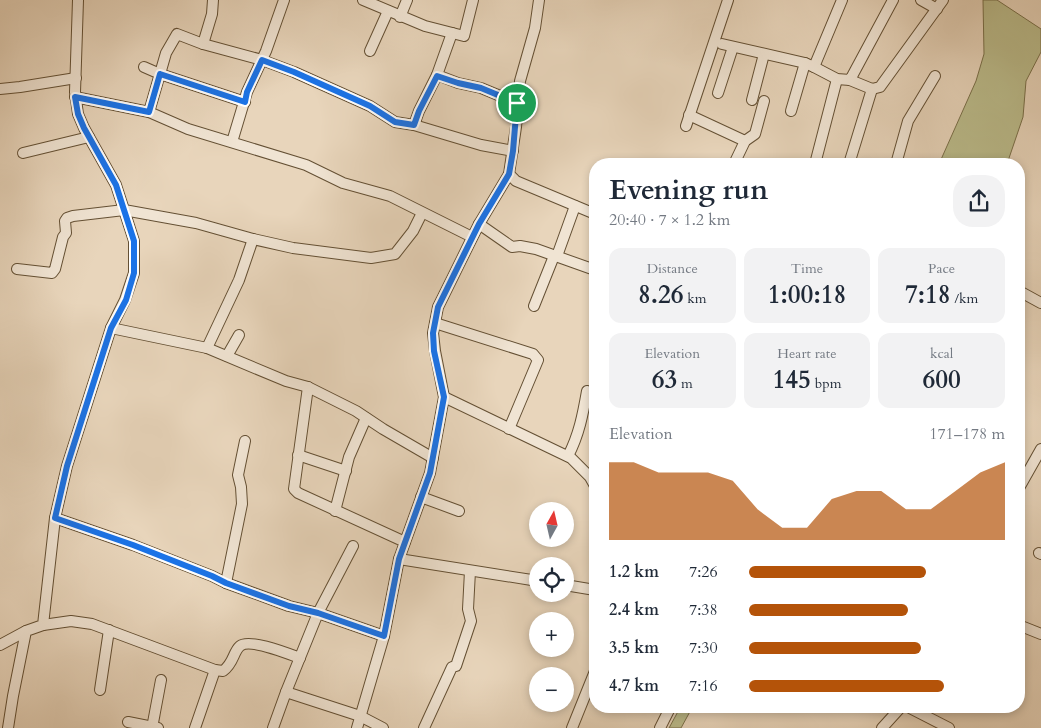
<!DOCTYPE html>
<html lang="en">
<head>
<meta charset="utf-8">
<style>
  :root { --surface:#fff; --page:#f2f2f3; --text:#1f2937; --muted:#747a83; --accent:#b45309 }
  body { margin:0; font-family:Cardo,serif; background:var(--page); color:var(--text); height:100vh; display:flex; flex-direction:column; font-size:19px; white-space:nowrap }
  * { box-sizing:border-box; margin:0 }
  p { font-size:16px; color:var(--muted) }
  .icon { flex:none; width:28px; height:28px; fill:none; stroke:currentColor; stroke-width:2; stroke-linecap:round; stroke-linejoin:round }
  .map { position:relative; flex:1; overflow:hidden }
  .sheet { position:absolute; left:589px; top:158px; width:436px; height:555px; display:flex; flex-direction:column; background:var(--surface); border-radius:20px; box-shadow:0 2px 8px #0003 }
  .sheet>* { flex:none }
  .needle { width:32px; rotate:8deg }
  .tools { position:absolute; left:529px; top:502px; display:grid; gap:10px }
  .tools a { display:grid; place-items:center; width:45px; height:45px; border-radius:50%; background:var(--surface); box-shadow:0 2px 8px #0003; font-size:25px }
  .pin { position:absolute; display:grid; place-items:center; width:42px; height:42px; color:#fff; margin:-21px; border:2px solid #fff; border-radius:50%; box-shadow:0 1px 5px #0007 }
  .round { display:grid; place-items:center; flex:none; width:52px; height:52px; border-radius:20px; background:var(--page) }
  .head { display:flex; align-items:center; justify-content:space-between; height:85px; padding:0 20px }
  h1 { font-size:28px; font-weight:700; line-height:38px }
  .figures { display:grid; grid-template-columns:repeat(3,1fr); gap:8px; height:85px; padding:5px 20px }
  .figures div { display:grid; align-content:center; border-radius:12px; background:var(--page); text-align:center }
  .figures b { font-size:25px; font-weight:700 }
  .figures small { font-size:14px; font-weight:400 }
  .figures p { font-size:14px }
  .chart { height:140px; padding:10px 20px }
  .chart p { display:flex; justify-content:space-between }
  .chart svg { width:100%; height:90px; margin-top:5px; fill:var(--accent); opacity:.7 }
  ul { padding:0 20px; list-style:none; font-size:16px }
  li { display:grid; grid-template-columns:80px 60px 1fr; align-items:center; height:38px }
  li i { height:12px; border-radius:6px; background:var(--accent) }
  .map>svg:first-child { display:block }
</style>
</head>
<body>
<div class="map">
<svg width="1041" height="728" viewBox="0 0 1041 728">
  <rect width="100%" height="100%" fill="#e8d5bb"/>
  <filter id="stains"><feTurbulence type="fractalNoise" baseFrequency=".004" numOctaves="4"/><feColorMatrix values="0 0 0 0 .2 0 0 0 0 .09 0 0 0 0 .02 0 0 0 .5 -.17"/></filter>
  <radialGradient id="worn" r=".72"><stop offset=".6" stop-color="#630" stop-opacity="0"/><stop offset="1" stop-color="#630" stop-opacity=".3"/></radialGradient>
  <g fill="#bbbc8c" stroke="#7a704a">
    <path d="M 983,0 L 997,0 L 1041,29 L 1041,52 L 1026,81 L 1023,117 L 1007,164 L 939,164 L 976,81 L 984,54 Z"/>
    <path d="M 681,706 L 693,706 L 681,728 L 669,728 Z"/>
  </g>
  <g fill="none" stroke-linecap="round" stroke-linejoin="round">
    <g stroke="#645034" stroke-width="12">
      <g id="minor">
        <path d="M 363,0 L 425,26 L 464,36 L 473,0"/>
        <path d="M 921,0 L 937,9"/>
        <path d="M 400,17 L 407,0"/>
        <path d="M 203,44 L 212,14 L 213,0"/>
        <path d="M 722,44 L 805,63 L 814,67 L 842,0"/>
        <path d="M 370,51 L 388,11"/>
        <path d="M 144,67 L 160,74 L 245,102"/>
        <path d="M 814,67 L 837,79 L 850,80 L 893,0"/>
        <path d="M 437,75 L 458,83 L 481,88 L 517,103"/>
        <path d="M 850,80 L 872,89 L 880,87 L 943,0"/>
        <path d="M 0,89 L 20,87 L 76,78"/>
        <path d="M 718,93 L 733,47"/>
        <path d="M 75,97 L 149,112 L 188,129 L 306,165 L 343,183 L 390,196 L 472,237"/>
        <path d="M 752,100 L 764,54"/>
        <path d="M 791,111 L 805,63"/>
        <path d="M 149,112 L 166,53 L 177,34 L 203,44 L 262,60 L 294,72 L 370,106 L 395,122 L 414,125 L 481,145 L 513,151"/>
        <path d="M 689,115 L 745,141"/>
        <path d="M 414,125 L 419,111 L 437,75 L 452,33"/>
        <path d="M 686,126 L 728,0"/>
        <path d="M 232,142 L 247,92 L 266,51 L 284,0"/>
        <path d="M 23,153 L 89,137"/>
        <path d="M 734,164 L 745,141 L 755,134 L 764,101"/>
        <path d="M 815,164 L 837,79"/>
        <path d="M 849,164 L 872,89"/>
        <path d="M 896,164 L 908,121 L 935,76"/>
        <path d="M 509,174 L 516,181 L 595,214"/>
        <path d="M 479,224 L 512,247 L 520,246 L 536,249 L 595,270"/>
        <path d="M 557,256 L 575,206"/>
        <path d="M 17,269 L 52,273 L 55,269 L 63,237 L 66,233 L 65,221 L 67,218 L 73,216 L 124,210 L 196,223 L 253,239 L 293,248 L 371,258 L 395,254 L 413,231 L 422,213"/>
        <path d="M 1019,291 L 1041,303"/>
        <path d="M 534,306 L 554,256"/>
        <path d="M 435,323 L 533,354 L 538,360 L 509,429"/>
        <path d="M 111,328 L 207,348 L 286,381 L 308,387 L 356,411 L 383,429 L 433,458"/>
        <path d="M 207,348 L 239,280 L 253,239"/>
        <path d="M 227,356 L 239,335"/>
        <path d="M 308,387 L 294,489 L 298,493 L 405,542"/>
        <path d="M 444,397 L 571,458 L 590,477 L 595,486"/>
        <path d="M 298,455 L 346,471"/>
        <path d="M 568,456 C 579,435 583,414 587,391"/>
        <path d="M 1019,488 L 1041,449"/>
        <path d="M 421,497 L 459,511"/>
        <path d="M 335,511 L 349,457 L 366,418"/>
        <path d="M 55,518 L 133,545 L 212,576 L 226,583 L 289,606 L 318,613 L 384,636"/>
        <path d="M 1039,553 L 1041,554"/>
        <path d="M 399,559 L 538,581"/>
        <path d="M 226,583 L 242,504 L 241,487 L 238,475 L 245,441"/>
        <path d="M 565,585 L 595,590"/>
        <path d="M 43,625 L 71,621 L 92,624 L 215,670 L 223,671 C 234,663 233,652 240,646 C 249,638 289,654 300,658"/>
        <path d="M 1021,626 L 1041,634"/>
        <path d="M 0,645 L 26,631"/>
        <path d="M 100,690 L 109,630"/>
        <path d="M 286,692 L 360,716 L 383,728"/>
        <path d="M 906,706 L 949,728"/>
        <path d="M 128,722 L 158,728"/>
        <path d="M 8,728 L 13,696 L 26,631 L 43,625 L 55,518 L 67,466 L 111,328 L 125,300 L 134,273 L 134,241 L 116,185 L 84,128 L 78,114 L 75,92 L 78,0"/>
        <path d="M 152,728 L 161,680"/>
        <path d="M 195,728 L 215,670"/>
        <path d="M 273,728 L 286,692 L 318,613 L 353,546"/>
        <path d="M 357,728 L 384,636 L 399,559 L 430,473 L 444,397 L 435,351 L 433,333 L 438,307 L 479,224 L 509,174 L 516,127 L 520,81 L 535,28 L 539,0"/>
        <path d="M 424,728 L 452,667 L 456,666 L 471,621 L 468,609 L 470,571"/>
        <path d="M 572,728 L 595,671"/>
        <path d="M 660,728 L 671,706"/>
        <path d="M 882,728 L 902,706"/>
      </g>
    </g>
    <use href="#minor" stroke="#f0e4d3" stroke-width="10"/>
  </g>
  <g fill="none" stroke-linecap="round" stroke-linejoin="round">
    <g stroke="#fff" stroke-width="10">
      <path id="route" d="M 262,60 L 294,72 L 370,106 L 395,122 L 414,125 L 419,111 L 437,76 L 458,83 L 481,88 L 517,103 L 513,151 L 509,174 L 479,224 L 438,307 L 433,333 L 434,351 L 444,397 L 430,473 L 399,559 L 384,636 L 318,613 L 289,606 L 226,583 L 212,576 L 133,545 L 55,518 L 67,466 L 111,328 L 126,300 L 134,273 L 134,241 L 124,210 L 116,185 L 84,128 L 78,114 L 75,97 L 149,112 L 160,74 L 245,102 L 247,92 Z"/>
    </g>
    <use href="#route" stroke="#1a73e8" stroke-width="6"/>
  </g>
  <rect width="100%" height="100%" filter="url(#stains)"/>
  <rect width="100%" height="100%" fill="url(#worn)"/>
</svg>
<div class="tools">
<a><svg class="needle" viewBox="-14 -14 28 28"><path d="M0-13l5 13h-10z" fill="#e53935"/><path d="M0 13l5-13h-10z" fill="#747a83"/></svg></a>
<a><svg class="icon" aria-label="locate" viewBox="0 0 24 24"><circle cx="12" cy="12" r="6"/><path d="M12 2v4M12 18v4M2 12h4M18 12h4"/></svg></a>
<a>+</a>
<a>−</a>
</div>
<div class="pin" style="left:517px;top:103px;background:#1e9e55"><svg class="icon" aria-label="arrive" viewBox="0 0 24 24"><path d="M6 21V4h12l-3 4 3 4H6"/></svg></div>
<section class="sheet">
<div class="head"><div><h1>Evening run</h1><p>20:40 · 7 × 1.2 km</p></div><a class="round"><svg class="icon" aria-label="share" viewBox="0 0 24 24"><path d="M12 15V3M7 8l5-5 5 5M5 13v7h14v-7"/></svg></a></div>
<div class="figures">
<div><p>Distance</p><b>8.26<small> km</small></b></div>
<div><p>Time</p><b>1:00:18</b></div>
<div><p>Pace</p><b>7:18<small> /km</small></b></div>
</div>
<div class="figures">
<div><p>Elevation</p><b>63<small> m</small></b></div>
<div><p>Heart rate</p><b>145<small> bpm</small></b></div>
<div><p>kcal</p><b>600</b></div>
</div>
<div class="chart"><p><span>Elevation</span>171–178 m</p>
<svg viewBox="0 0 160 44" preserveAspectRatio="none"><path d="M0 44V6L10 6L20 11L30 11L40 11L50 15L60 29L70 38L80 38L90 24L100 20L110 20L120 29L130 29L140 20L150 11L160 6V44z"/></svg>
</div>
<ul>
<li><b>1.2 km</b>7:26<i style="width:69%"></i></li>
<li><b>2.4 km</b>7:38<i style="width:62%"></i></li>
<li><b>3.5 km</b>7:30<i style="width:67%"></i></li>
<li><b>4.7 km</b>7:16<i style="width:76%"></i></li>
</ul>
</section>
</div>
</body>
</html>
